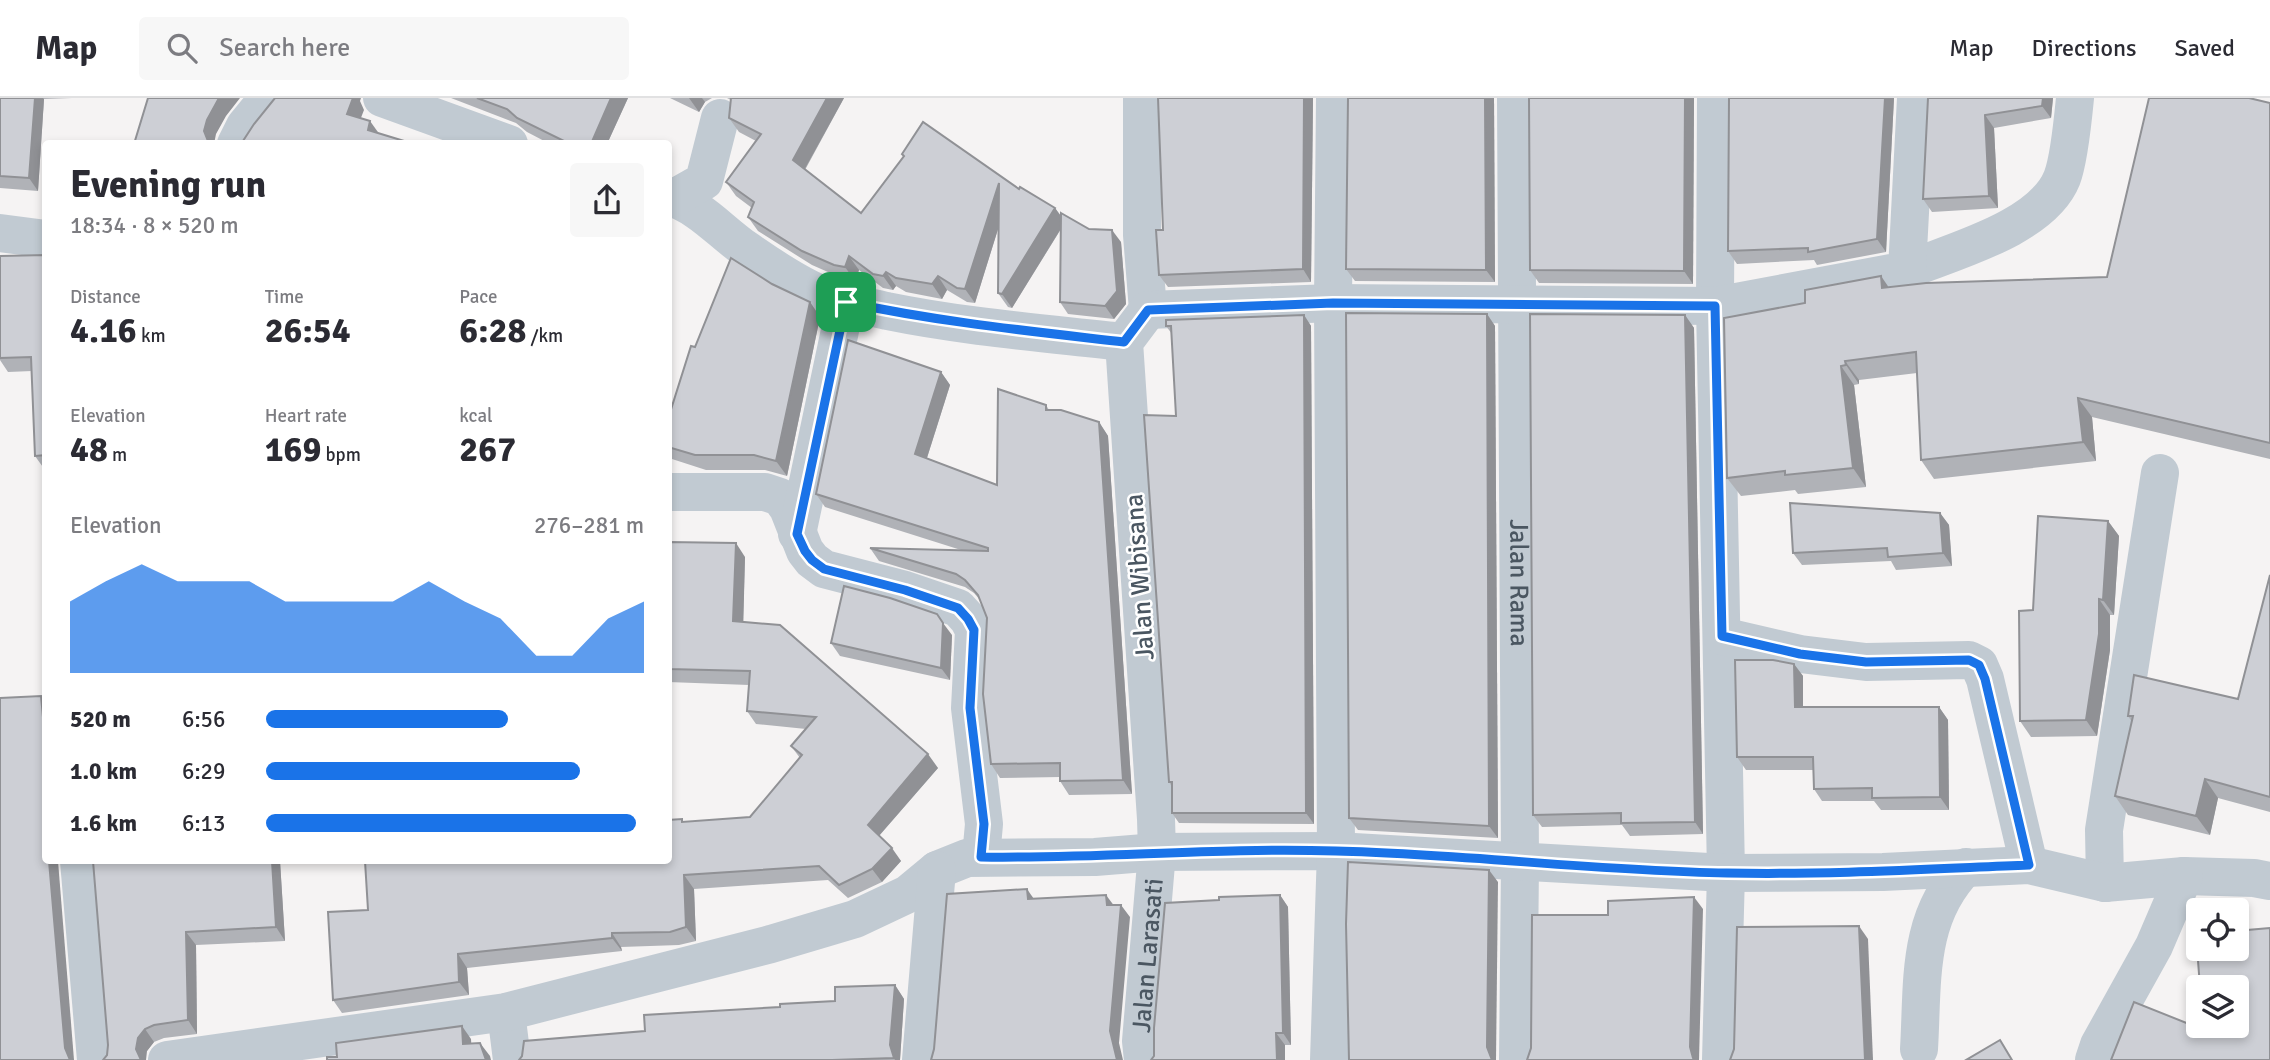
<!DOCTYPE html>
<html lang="en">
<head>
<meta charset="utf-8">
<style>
  :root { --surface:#fff; --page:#f7f7f7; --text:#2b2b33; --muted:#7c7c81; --line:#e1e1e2; --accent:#1a73e8 }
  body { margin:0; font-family:Signika,sans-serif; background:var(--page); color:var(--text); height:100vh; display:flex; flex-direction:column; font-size:26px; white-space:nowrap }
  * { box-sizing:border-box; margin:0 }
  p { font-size:23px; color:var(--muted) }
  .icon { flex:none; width:38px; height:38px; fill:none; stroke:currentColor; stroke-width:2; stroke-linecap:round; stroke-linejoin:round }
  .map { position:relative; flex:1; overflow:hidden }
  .details { position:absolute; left:42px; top:42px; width:630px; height:724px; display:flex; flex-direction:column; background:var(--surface); border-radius:7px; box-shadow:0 4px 10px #0003 }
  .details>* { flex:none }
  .controls { position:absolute; left:2186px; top:800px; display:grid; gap:14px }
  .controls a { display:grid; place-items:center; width:63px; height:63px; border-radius:7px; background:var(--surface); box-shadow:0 4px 10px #0003; font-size:35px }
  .pin { position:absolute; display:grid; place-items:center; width:60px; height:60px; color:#fff; margin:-30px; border-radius:14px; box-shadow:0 4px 10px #0006 }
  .round { display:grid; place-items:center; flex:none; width:74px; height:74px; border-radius:7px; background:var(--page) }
  .headline { display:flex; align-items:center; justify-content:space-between; height:119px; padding:0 28px }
  h1 { font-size:38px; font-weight:800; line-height:52px }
  .stats { display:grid; grid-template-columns:repeat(3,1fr); gap:10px; height:119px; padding:7px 28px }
  .stats div { display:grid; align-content:center }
  .stats b { font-size:35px; font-weight:800 }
  .stats small { font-size:19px; font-weight:400 }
  .stats p { font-size:19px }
  .chart { height:196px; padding:14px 28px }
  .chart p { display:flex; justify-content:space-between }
  .chart svg { width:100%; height:126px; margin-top:7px; fill:var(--accent); opacity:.7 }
  ul { padding:0 28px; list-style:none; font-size:23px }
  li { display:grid; grid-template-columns:112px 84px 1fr; align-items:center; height:52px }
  li i { height:18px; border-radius:9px; background:var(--accent) }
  header { display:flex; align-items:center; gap:42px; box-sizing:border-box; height:98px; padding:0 35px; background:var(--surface); border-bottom:2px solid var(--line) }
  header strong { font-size:33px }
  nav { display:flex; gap:38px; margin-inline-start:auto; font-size:24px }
  .search { width:490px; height:63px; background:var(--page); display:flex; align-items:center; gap:18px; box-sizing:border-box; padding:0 24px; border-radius:7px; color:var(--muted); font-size:26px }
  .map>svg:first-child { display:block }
</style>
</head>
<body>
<header>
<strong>Map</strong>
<div class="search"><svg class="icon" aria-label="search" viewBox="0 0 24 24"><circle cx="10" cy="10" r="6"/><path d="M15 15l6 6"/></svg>Search here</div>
<nav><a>Map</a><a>Directions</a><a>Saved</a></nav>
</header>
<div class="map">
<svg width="2270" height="962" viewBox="0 0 2270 962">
  <rect width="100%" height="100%" fill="#f5f3f3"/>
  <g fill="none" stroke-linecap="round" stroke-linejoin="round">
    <g stroke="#c1cad2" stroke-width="38">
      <path d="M 382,0 L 509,46"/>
      <path d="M 1142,0 L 1142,137 L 1148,212"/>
      <path id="s1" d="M 1516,0 L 1520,765 L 1518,962"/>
      <path d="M 1716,0 L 1715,208 L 1726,775 L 1721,962"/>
      <path d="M 236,46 L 245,28 L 268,0"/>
      <path d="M 668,98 C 704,111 718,132 747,152 C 767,166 788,180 810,191 C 834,203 861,207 887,213 C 965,229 1044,235 1124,244"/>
      <path d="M 674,100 L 704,83 L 720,20"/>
      <path d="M 0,135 L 46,141"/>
      <path d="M 1907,172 C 1954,153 2042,130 2062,80 C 2069,62 2073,21 2075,0"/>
      <path d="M 1148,212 L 1333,205 L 1715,208 L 1907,172 L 1916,0"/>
      <path d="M 668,394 L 765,394 L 780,399 L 788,410 L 805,453 L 812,462 L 824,471 L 905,492 L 958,510 L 968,521 L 974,532 L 970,610 L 984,726 L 981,759"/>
      <path d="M 797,436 L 846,204"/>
      <path d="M 1722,538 L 1800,556 L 1866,564 L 1969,562 L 1979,567 L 1985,581 L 2029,767"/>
      <path d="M 79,763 L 96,962"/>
      <path d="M 2105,785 L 2104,732 L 2160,375"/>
      <path d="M 506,914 L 512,962"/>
      <path d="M 1919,951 C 1923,885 1916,819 1966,769"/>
      <path d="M 167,962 L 506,914 L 771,846 L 855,821 L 908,796 L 937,772 L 967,760 L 1095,759 L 1157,754 L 1336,753 L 1726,775 L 1883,774 L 2029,767 L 2105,785 L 2184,778 L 2254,780 L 2270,783"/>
      <path d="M 921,962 L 937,772"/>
      <path id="s2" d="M 1143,962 L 1141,943 L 1157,754 L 1156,721 L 1124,244 L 1148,212"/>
      <path d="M 1329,962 L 1336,753 L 1333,205 L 1335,0"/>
      <path d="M 2094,962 L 2099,947 L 2154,848 L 2184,778"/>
    </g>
  </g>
  <g fill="#b0b2b7">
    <path d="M 0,0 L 72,0 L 44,1 L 38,93 L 0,90 Z"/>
    <path d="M 451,0 L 628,0 L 607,46 L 550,46 L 527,34 L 516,25 Z"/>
    <path d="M 670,0 L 712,0 L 705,4 L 699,14 Z"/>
    <path d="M 727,0 L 844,0 L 805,72 L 861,115 L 904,59 L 902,56 L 1019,91 L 1055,110 L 1061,118 L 1089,131 L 1121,144 L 1126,206 L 1114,221 L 1068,216 L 1060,204 L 1061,131 L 1012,210 L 1008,209 L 998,195 L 998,131 L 975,205 L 967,204 L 947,192 L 942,201 L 906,194 L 896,188 L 893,192 L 883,190 L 859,172 L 855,183 L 844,181 L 812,167 L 758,133 L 748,119 L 752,110 L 736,98 L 726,84 L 756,43 L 739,34 L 729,20 L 731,2 Z"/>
    <path d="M 1158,0 L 1313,0 L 1311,184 L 1168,189 L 1159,177 L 1163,132 Z"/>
    <path d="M 1348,0 L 1494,0 L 1495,184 L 1355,183 L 1346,171 Z"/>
    <path d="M 1529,0 L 1694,0 L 1693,186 L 1539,185 L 1530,172 Z"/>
    <path d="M 1729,0 L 1894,0 L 1886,154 L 1817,167 L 1814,162 L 1737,166 L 1728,153 Z"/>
    <path d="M 1928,0 L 2053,0 L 2051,20 L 1994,30 L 1998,110 L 1932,114 L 1923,101 Z"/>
    <path d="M 2270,5 L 2270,361 L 2092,319 L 2096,363 L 1934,381 L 1921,362 L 1917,275 L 1859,282 L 1859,286 L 1854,287 L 1866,389 L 1798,396 L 1795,392 L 1741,398 L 1727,380 L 1805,205 L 1889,189 L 2107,179 Z"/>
    <path d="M 46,157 L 46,372 L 45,372 L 35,358 L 32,273 L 8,274 L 0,262 L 0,158 Z"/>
    <path d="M 772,186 L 810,204 L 820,219 L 787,378 L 765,372 L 706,372 L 672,361 L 668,357 L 668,321 L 695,249 Z"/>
    <path d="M 1487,216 L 1495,228 L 1498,740 L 1358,732 L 1349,720 Z"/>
    <path d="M 1304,217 L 1311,228 L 1314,726 L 1179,725 L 1172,715 L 1172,689 L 1169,684 L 1176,318 L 1172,236 L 1166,228 Z"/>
    <path d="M 1685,217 L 1694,230 L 1703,736 L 1630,738 L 1622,727 L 1542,729 L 1533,717 Z"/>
    <path d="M 941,274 L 950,287 L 927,360 L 997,387 L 1046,307 L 1049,312 L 1099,324 L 1108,338 L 1132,696 L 1069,697 L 1060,683 L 1060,679 L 1000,680 L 991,666 L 987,520 L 980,502 L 974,495 L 965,489 L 879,463 L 870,450 L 961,452 L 825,409 L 816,396 Z"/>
    <path d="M 1940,415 L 1949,427 L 1952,468 L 1896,472 L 1891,463 L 1802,467 L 1793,455 Z"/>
    <path d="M 2108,423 L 2119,438 L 2114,517 L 2110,517 L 2110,552 L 2097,638 L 2031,639 L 2020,623 L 2033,512 Z"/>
    <path d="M 668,444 L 745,459 L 743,524 L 938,670 L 879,738 L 901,763 L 882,784 L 848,800 L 828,782 L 694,791 L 696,843 L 679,847 L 621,849 L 622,853 L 467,870 L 469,897 L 342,915 L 333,902 L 368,812 L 684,724 L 750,719 L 800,660 L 791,648 L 806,631 L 756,626 L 747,613 L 749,587 L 668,584 Z"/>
    <path d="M 2270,477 L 2270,714 L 2218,700 L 2210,737 L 2128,717 L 2115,698 L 2132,624 L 2128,618 L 2238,601 Z"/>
    <path d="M 952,537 L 950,582 L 840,558 L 831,545 Z"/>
    <path d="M 1794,566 L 1803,578 L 1803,609 L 1939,609 L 1948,622 L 1949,712 L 1881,712 L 1874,703 L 1822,703 L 1814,691 L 1813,672 L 1746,672 L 1737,659 Z"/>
    <path d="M 93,763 L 280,763 L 285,843 L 196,847 L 197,936 L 164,940 L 154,944 L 147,953 L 107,957 L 108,947 Z"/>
    <path d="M 1280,797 L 1288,809 L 1291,947 L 1285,947 L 1285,962 L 1151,962 L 1154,958 L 1219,802 Z"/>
    <path d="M 895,887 L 904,901 L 900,962 L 519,962 L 645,933 L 780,909 L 835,903 Z"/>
  </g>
  <g fill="#909195">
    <path d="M 35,0 L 43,0 L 44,1 L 38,93 L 29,80 Z"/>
    <path d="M 219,0 L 240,0 L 226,18 L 216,36 L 214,46 L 209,46 L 204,33 L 207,22 Z"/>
    <path d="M 353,0 L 361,0 L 360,3 L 364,12 L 357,30 L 347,16 Z"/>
    <path d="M 611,0 L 628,0 L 607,46 L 591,46 Z"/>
    <path d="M 689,0 L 702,0 L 705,4 L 699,14 Z"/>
    <path d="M 827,0 L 844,0 L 802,76 L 793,62 Z"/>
    <path d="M 1304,0 L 1313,0 L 1311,184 L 1303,171 Z"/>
    <path d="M 1485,0 L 1494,0 L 1495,184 L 1486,172 Z"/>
    <path d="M 1685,0 L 1694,0 L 1693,186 L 1684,173 Z"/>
    <path d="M 1885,0 L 1894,0 L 1886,154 L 1877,141 Z"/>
    <path d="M 2043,0 L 2053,0 L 2051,20 L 2042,8 Z"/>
    <path d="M 1985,17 L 1994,30 L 1998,110 L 1989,98 Z"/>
    <path d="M 370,23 L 380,37 L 368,32 Z"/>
    <path d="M 999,85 L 1008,99 L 975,205 L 965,191 Z"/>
    <path d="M 1055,110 L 1065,124 L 1012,210 L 1002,196 Z"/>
    <path d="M 1112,132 L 1121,144 L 1126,206 L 1114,221 L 1105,208 Z"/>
    <path d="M 849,158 L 859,172 L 855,183 L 845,169 Z"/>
    <path d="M 886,174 L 896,188 L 893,192 L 883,178 Z"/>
    <path d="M 938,178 L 947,192 L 942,201 L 932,186 Z"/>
    <path d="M 1881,178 L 1894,197 L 1882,190 Z"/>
    <path d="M 810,204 L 820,219 L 787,378 L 776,363 Z"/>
    <path d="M 1487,216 L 1495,228 L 1498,740 L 1489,728 Z"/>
    <path d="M 1304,217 L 1311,228 L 1314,726 L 1306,715 Z"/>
    <path d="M 1685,217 L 1694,230 L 1703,736 L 1695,724 Z"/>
    <path d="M 1845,263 L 1859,282 L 1859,286 L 1846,267 Z"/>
    <path d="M 1841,268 L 1854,287 L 1866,389 L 1853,370 Z"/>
    <path d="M 941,274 L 950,287 L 924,369 L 915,356 Z"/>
    <path d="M 2078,300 L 2092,319 L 2096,363 L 2083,344 Z"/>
    <path d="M 1099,324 L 1108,338 L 1132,696 L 1123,682 Z"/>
    <path d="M 1940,415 L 1949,427 L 1952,468 L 1943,455 Z"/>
    <path d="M 2108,423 L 2119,438 L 2114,517 L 2103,502 Z"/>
    <path d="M 736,445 L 745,459 L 743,536 L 733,523 Z"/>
    <path d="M 2099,501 L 2110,517 L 2110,552 L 2097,638 L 2086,622 Z"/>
    <path d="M 943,525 L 952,537 L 950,582 L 941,570 Z"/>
    <path d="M 1794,566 L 1803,578 L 1803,621 L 1795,609 Z"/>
    <path d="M 41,598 L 46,604 L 46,651 Z"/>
    <path d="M 1939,609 L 1948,622 L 1949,712 L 1940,699 Z"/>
    <path d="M 928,656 L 938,670 L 877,740 L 868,727 Z"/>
    <path d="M 2205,681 L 2218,700 L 2210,737 L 2196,718 Z"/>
    <path d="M 892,750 L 901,763 L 882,784 L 872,771 Z"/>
    <path d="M 49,763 L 58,763 L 74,962 L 69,962 L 65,950 Z"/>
    <path d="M 272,763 L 280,763 L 285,843 L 276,829 Z"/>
    <path d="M 1489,772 L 1498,784 L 1496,962 L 1491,962 L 1487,949 Z"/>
    <path d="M 684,777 L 694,791 L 696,843 L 686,829 Z"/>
    <path d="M 1027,791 L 1036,804 L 1028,801 Z"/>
    <path d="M 1106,797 L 1115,809 L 1107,807 Z"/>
    <path d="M 1280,797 L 1288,809 L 1291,947 L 1283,935 Z"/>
    <path d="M 1694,799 L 1703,811 L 1699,962 L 1694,962 L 1693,960 L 1690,949 Z"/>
    <path d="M 1121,807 L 1130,819 L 1119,945 L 1123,962 L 1116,962 L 1110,933 Z"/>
    <path d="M 1859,828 L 1868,841 L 1873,962 L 1865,962 Z"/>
    <path d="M 186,834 L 196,847 L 197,936 L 188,922 Z"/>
    <path d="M 612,835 L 621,849 L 622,853 L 612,840 Z"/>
    <path d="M 458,856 L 467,870 L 469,897 L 459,884 Z"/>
    <path d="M 895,887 L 904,901 L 900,962 L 895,962 L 894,960 L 890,947 Z"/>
    <path d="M 462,928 L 471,941 L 472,960 L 463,946 Z"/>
    <path d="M 145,931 L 154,944 L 147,953 L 146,962 L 140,962 L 136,951 L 138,940 Z"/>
    <path d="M 1276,935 L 1285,947 L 1285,962 L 1277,962 Z"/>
    <path d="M 480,945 L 490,958 L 491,962 L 486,962 Z"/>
  </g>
  <g fill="#cdcfd5" stroke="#909195" stroke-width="2">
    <path d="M 0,0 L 35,0 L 29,80 L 0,78 Z"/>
    <path d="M 148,0 L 219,0 L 207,22 L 204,33 L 208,43 L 210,46 L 134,46 Z"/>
    <path d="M 275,0 L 353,0 L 347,16 L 370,23 L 368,32 L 414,46 L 241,46 L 254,26 Z"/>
    <path d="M 477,0 L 611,0 L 591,46 L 570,46 L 517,20 L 507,11 Z"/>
    <path d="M 731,0 L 827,0 L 793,62 L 861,115 L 904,58 L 902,56 L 923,24 L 1019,91 L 1020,89 L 1055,110 L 1002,196 L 998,195 L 999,85 L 965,191 L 957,190 L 938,178 L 932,186 L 896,180 L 886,174 L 883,178 L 873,176 L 849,158 L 845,169 L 834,167 L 802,153 L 748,119 L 754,104 L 726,84 L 761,36 L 729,20 Z"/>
    <path d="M 1158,0 L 1304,0 L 1303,171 L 1159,177 L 1156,132 L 1163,132 Z"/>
    <path d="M 1348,0 L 1485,0 L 1486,172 L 1346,171 Z"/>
    <path d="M 1529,0 L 1685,0 L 1684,173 L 1530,172 Z"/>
    <path d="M 1729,0 L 1885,0 L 1877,141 L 1808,154 L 1808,150 L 1728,153 Z"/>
    <path d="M 1928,0 L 2043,0 L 2042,8 L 1985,17 L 1989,98 L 1923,101 Z"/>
    <path d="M 2149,0 L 2249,0 L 2270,5 L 2270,345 L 2078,300 L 2083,344 L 1921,362 L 1916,254 L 1845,263 L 1846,267 L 1841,268 L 1853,370 L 1785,377 L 1785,373 L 1727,380 L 1724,220 L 1805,205 L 1805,192 L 1881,178 L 1882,190 L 1926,185 L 2107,179 Z"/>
    <path d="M 1061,115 L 1089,131 L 1112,132 L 1117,193 L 1105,208 L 1060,204 Z"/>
    <path d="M 46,157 L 46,357 L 35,358 L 31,259 L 0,260 L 0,158 Z"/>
    <path d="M 731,160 L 772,186 L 810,204 L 776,363 L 754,357 L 695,357 L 668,349 L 668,321 L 691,248 L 695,249 Z"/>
    <path d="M 1346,215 L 1487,216 L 1489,728 L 1349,720 Z"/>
    <path d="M 1530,216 L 1685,217 L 1695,724 L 1621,725 L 1621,715 L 1533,717 Z"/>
    <path d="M 1304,217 L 1306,715 L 1172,715 L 1172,684 L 1169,684 L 1144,317 L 1176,318 L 1171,228 L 1166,228 L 1166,222 Z"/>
    <path d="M 848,242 L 941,274 L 915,356 L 997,387 L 998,291 L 1046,307 L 1046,312 L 1061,312 L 1099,324 L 1123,682 L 1060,683 L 1060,665 L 991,666 L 983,596 L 987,520 L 978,497 L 965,482 L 956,476 L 870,450 L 988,453 L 988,450 L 816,396 Z"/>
    <path d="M 1790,405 L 1940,415 L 1943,455 L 1888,459 L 1887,450 L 1793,455 Z"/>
    <path d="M 2038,418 L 2108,423 L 2103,502 L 2099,501 L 2099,536 L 2086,622 L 2020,623 L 2019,513 L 2033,512 Z"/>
    <path d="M 668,444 L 736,445 L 733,523 L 780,527 L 928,656 L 868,727 L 892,750 L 872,771 L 839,787 L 819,768 L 684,777 L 686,829 L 670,834 L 612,835 L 612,840 L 458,856 L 459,884 L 333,902 L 328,814 L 368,812 L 365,763 L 668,763 L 668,722 L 682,721 L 682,724 L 750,719 L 802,657 L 791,648 L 816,619 L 747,613 L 750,573 L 668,571 Z"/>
    <path d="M 2270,477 L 2270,699 L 2205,681 L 2196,718 L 2115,698 L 2133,618 L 2128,618 L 2134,577 L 2238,601 Z"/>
    <path d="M 844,488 L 890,500 L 937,516 L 943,525 L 941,570 L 831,545 Z"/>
    <path d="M 1735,562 L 1773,562 L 1794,566 L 1795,609 L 1939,609 L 1940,699 L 1872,700 L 1872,690 L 1814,691 L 1813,659 L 1737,659 Z"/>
    <path d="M 41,598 L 46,651 L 46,763 L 49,763 L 65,950 L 70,962 L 0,962 L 0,600 Z"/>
    <path d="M 93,763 L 272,763 L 276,829 L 186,834 L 188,922 L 154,927 L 145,931 L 138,940 L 136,951 L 141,962 L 103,962 L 107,957 L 108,947 Z"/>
    <path d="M 1348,764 L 1489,772 L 1487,949 L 1492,962 L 1349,962 L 1346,826 Z"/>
    <path d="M 1027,791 L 1028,801 L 1106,797 L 1107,807 L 1121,807 L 1110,933 L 1117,962 L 931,962 L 934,951 L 947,796 Z"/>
    <path d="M 1280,797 L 1283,935 L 1276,935 L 1277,962 L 1151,962 L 1154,958 L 1154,930 L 1165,805 L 1219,802 L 1219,799 Z"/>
    <path d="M 1694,799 L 1690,949 L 1693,960 L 1695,962 L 1527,962 L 1531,950 L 1532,817 L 1608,817 L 1608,803 Z"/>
    <path d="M 1859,828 L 1865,962 L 1730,962 L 1734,951 L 1737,829 Z"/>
    <path d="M 2270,830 L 2270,962 L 2111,962 L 2134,904 L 2204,932 L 2203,928 L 2236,928 L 2236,889 L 2200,889 L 2196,836 L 2198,835 L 2198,850 L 2236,850 L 2236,833 Z"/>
    <path d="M 895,887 L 890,947 L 894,960 L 832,962 L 519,962 L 522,958 L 524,943 L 645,933 L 644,917 L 780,909 L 780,906 L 835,903 L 835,889 Z"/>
    <path d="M 462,928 L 463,946 L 480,945 L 486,962 L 327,962 L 327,959 L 337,959 L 336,945 Z"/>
    <path d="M 2000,942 L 2012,962 L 1966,962 Z"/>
  </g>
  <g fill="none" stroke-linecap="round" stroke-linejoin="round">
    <g stroke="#fff" stroke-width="14">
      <path id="route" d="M 846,204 C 939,224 1029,233 1124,244 L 1148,212 L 1333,205 L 1715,208 L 1722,538 L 1800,556 L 1866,564 L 1969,562 L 1979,567 L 1985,581 L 2029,767 C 1929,771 1828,777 1727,775 C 1597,773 1466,756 1336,753 C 1217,749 1099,761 981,759 L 984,726 L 970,610 L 974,532 L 968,521 L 958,510 L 905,492 L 824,471 L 812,462 L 805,453 L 797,436 Z"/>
    </g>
    <use href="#route" stroke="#1a73e8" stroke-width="9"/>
  </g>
  <g text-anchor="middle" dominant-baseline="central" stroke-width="5" stroke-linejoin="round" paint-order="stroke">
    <g font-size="26" fill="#4a5661" stroke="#fff">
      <text transform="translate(1140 479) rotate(-94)">Jalan Wibisana</text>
      <text stroke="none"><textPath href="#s1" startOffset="485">Jalan Rama</textPath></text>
      <text stroke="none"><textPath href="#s2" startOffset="105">Jalan Larasati</textPath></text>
    </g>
  </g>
</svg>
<div class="controls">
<a><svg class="icon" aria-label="locate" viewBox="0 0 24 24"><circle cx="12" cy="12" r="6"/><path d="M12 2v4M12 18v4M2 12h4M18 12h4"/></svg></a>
<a><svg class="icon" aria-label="layers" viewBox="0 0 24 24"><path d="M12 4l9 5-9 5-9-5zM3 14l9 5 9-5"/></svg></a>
</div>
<div class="pin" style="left:846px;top:204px;background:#1e9e55"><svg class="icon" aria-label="arrive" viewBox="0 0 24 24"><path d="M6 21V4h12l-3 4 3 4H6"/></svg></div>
<section class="details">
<div class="headline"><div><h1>Evening run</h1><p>18:34 · 8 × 520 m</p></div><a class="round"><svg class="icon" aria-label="share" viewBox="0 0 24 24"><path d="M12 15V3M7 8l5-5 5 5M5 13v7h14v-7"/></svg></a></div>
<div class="stats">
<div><p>Distance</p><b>4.16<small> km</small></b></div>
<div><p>Time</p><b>26:54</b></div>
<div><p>Pace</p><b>6:28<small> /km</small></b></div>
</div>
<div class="stats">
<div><p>Elevation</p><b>48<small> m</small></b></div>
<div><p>Heart rate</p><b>169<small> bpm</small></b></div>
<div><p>kcal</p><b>267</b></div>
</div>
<div class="chart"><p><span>Elevation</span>276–281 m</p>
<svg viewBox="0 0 160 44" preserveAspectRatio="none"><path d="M0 44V19L10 12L20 6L30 12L40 12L50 12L60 19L70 19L80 19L90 19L100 12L110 19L120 25L130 38L140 38L150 25L160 19V44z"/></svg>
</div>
<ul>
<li><b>520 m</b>6:56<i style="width:64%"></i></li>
<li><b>1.0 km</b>6:29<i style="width:83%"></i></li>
<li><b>1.6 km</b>6:13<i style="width:98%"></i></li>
</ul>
</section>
</div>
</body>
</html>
